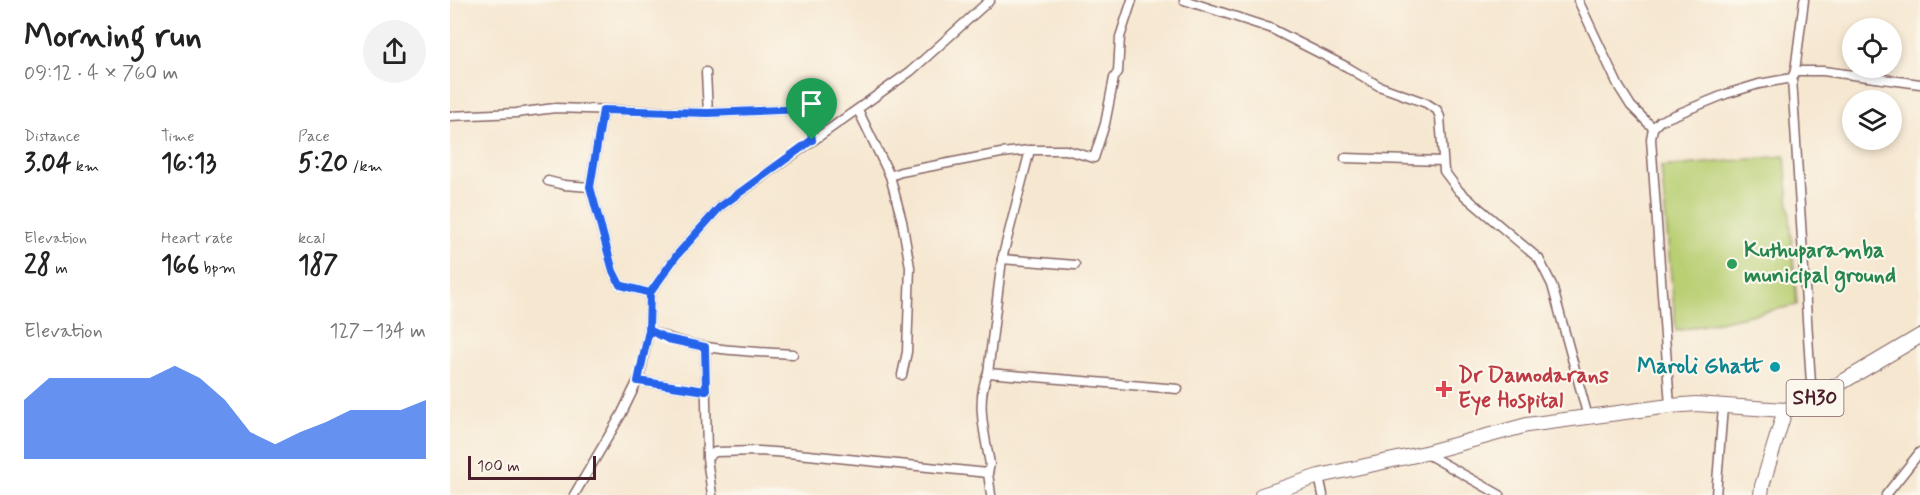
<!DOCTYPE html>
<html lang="en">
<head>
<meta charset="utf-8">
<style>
  :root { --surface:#fff; --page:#f2f2f2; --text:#222; --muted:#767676; --accent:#2563eb }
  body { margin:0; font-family:Mynerve,sans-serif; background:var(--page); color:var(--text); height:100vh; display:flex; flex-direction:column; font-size:22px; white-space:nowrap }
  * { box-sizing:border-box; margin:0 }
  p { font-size:20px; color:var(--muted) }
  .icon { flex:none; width:33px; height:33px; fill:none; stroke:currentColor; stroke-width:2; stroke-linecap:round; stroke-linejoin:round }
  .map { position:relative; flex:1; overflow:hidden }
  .details { display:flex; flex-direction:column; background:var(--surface); width:450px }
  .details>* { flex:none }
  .controls { position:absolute; left:1392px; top:18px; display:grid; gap:12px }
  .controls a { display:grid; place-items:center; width:60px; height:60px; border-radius:50%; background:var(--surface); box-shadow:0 3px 9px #0003; font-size:30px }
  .scale { position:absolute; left:18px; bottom:15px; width:128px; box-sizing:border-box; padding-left:6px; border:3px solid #4a1f2b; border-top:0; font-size:16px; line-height:21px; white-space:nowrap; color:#4a1f2b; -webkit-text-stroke:4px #fbf7ec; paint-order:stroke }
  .pin { position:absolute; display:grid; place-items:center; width:51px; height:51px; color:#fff; margin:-62px -26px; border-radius:50% 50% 50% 0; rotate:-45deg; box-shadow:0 0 6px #0007 }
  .pin .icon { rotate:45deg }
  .round { display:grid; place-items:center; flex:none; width:63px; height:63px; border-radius:32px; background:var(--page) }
  .head { display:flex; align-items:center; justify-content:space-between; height:102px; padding:0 24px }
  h1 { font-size:33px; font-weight:700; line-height:45px }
  .stats { display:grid; grid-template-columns:repeat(3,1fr); gap:9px; height:102px; padding:6px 24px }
  .stats div { display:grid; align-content:center }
  .stats b { font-size:26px; font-weight:700 }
  .stats small { font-size:16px; font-weight:400 }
  .stats p { font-size:16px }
  .chart { height:168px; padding:12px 24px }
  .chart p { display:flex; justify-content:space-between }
  .chart svg { width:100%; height:108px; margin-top:6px; fill:var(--accent); opacity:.7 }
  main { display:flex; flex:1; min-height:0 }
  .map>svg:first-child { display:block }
</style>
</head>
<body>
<main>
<section class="details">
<div class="head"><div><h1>Morning run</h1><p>09:12 · 4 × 760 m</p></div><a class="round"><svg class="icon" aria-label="share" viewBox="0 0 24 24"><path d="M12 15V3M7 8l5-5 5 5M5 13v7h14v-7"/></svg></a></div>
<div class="stats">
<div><p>Distance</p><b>3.04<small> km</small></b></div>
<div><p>Time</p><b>16:13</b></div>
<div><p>Pace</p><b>5:20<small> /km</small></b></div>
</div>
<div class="stats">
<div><p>Elevation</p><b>28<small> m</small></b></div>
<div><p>Heart rate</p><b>166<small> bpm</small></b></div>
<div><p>kcal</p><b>187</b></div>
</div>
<div class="chart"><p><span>Elevation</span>127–134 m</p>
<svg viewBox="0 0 160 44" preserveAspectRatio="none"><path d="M0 44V20L10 11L20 11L30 11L40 11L50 11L60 6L70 11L80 20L90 33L100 38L110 33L120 29L130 24L140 24L150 24L160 20V44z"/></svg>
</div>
</section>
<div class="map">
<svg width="1470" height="495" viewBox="0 0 1470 495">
  <rect width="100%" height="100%" fill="#fbf7ec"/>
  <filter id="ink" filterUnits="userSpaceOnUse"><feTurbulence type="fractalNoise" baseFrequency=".0167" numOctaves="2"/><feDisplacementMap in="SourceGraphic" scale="12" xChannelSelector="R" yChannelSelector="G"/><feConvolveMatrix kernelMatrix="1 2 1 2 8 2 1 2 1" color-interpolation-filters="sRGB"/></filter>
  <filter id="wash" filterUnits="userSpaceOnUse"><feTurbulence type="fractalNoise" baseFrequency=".008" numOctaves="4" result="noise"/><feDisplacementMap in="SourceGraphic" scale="24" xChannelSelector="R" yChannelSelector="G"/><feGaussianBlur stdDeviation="1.35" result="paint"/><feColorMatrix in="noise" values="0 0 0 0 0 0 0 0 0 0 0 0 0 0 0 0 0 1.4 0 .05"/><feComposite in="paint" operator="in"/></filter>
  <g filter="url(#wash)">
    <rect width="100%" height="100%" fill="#f6e7d0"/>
    <path fill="#b9cf73" stroke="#82774f" stroke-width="1.5" d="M 1335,156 L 1347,305 L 1226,331 L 1211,167 Z"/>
  </g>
  <g filter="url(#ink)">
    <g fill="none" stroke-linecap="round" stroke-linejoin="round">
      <g stroke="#866565" stroke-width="11">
        <g id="street">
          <path d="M 734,0 L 820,28 L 897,67 L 929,86 L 976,103 L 987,110 L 990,117 L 994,171 L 1009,191 L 1089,259 L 1102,285 L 1138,417"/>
          <path d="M 1128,0 L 1169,87 L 1181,106 L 1203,128"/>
          <path d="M 1345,71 L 1373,71 L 1470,84"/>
          <path d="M 256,72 L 258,113"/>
          <path d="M 1342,78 L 1362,400"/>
          <path d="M 153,110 L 140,187 L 163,271 L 170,285 L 200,293"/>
          <path d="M 408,110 L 440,176 L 452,221 L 460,267 L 457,352 L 452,375"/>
          <path d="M 0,116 L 66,113 L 105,108 L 258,113 L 357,109 L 362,140"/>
          <path d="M 895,158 L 992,161"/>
          <path d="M 440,176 L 451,172 L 551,153 L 580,150 L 616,150 L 644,158 L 655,124 L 664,78 L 668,72 L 670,37 L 682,0"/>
          <path d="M 98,181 L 114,185 L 140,187"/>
          <path d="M 552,259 L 625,265"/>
          <path d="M 199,330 C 244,351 294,351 343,354"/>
          <path d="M 255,347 L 257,458"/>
          <path d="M 538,373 L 728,389"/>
          <path d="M 188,381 L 256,391"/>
          <path d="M 1220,406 L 1201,139 L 1203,128 L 1210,121 L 1276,94 L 1309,84 L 1342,78 L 1345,71 L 1354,0"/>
          <path d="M 975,453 L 1050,495"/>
          <path d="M 869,476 L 873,495"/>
          <path d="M 124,495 L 171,415 L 190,376 L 199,330 L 200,293 L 227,255 L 270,207 L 461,71 L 540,0"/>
          <path d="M 262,495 L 257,458 L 265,452 L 309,451 L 338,453 L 538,473"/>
          <path d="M 541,495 L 538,473 L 540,464 C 535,436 525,400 538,373 L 552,259 L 580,150"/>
          <path d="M 1266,495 L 1273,407"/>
          <path d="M 1436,495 L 1470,452"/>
        </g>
      </g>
      <g stroke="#866565" stroke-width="16">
        <g id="primary">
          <path d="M 812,495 L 869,476 L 975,453 L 1077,425 L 1220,406 L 1246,404 L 1335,410"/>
          <path d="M 1311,495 L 1312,486 L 1335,410 L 1362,400 L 1470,336"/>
        </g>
      </g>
      <use href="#street" stroke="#fff" stroke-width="8"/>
      <use href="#primary" stroke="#fff" stroke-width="14"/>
    </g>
  </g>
  <g fill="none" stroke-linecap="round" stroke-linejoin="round" filter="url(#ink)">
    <g stroke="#fff" stroke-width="12">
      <path id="route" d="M 362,140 L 270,207 L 227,255 L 200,293 L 199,330 L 188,381 L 256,391 L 255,347 L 218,339 L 199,330 L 200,293 L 170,285 L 163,271 L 140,187 L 153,110 L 258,113 L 357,109 L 362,140"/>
    </g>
    <use href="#route" stroke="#2563eb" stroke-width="8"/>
  </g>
  <circle fill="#2e9e5b" stroke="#fbf7ec" stroke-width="2" cx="1282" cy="264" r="6"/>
  <circle fill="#0f9aa8" stroke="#fbf7ec" stroke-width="2" cx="1325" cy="367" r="6"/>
  <path fill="#e0444e" stroke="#fbf7ec" stroke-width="2" d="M991 380h6v6h6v6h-6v6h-6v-6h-6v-6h6z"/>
  <g text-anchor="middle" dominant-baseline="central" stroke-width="4.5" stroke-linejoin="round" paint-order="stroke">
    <rect fill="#fbf7ec" stroke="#7f6065" stroke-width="1.5" x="1336.5" y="380" width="57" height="36" rx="4.5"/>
    <g font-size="21" font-weight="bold" fill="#4a1f2b">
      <text x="1365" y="398">SH30</text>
    </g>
    <g font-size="22" font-weight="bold" fill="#27864d" stroke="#fbf7ec" text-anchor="start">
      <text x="1294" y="251">Kuthuparamba<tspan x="1294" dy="25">municipal ground</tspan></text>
    </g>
    <g font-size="22" font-weight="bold" fill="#0d838f" stroke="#fbf7ec" text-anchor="end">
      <text x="1313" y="367">Maroli Ghatt</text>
    </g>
    <g font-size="22" font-weight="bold" fill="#be3a42" stroke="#fbf7ec" text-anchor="start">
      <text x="1008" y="376">Dr Damodarans<tspan x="1008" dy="25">Eye Hospital</tspan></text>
    </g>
  </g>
</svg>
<div class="controls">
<a><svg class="icon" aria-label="locate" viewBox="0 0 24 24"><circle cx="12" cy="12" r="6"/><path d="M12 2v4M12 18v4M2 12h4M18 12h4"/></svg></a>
<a><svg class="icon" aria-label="layers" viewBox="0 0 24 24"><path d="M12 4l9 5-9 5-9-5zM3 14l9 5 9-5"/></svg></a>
</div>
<div class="scale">100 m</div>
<div class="pin" style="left:362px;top:140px;background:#1e9e55"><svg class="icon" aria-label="arrive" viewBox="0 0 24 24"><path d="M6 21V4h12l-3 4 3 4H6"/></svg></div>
</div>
</main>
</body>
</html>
